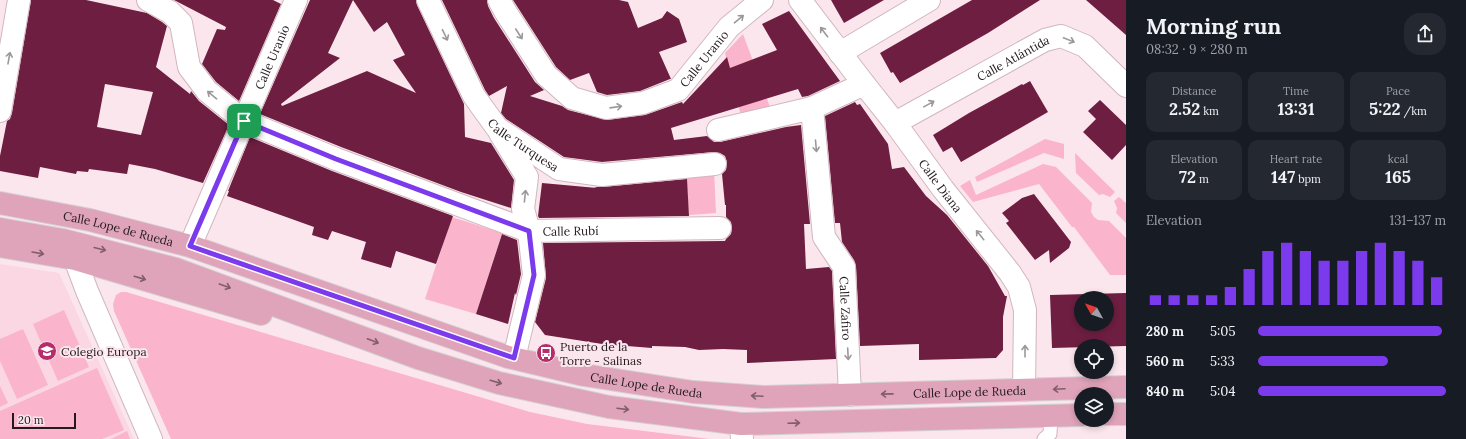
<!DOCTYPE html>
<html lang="en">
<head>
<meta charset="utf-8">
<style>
  :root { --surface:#171b24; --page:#242831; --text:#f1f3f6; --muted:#9ea1a6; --accent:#7c3aed }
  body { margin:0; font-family:Lora,serif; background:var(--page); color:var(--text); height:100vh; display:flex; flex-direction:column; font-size:15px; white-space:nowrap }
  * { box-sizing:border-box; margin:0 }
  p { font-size:13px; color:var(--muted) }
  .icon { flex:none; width:22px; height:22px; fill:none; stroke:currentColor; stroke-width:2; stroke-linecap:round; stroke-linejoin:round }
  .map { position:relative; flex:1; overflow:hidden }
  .details { display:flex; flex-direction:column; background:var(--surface); width:340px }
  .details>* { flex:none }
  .needle { width:26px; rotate:310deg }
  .controls { position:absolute; left:1074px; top:291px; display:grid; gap:8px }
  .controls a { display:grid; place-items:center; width:40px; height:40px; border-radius:50%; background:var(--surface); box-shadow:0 2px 6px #0003; font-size:20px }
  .scale { position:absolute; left:12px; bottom:10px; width:64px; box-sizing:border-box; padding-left:4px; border:2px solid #241a1d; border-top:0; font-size:11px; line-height:14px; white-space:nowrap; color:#241a1d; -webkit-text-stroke:3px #fce6ed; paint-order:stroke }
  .pin { position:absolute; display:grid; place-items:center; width:34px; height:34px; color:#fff; margin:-17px; border-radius:8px; box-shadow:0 2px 6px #0006 }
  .round { display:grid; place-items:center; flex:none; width:42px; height:42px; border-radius:16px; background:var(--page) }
  .headline { display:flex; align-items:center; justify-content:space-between; height:68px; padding:0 20px }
  h1 { font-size:22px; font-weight:700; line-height:30px }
  .figures { display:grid; grid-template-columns:repeat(3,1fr); gap:6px; height:68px; padding:4px 20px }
  .figures div { display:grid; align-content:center; border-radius:10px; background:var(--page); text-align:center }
  .figures b { font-size:17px; font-weight:700 }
  .figures small { font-size:11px; font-weight:400 }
  .figures p { font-size:11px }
  .chart { height:112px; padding:8px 20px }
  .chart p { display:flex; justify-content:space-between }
  .chart svg { width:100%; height:72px; margin-top:4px; stroke:var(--accent); stroke-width:6 }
  ul { padding:0 20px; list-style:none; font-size:13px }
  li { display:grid; grid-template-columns:64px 48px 1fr; align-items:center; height:30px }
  li i { height:10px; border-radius:5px; background:var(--accent) }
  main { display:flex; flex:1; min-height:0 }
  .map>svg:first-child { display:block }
</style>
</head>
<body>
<main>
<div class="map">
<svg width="1126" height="439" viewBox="0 0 1126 439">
  <rect width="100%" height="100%" fill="#fce6ed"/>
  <path fill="#fad7e2" d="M 0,264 L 59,273 L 134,439 L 0,439 Z"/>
  <g fill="#fab4cb">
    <path d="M 743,34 L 770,107 L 741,116 L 725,53 Z"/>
    <path d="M 1045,139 L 1064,144 L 1064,159 L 1044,153 L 977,182 L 975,177 Z"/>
    <path d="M 1075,153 L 1115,192 L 1110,197 L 1103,194 L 1099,195 L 1076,173 Z"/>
    <path d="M 1043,164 L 1056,167 L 1092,203 L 1091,212 L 1094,217 L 1098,220 L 1109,221 L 1126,238 L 1126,275 L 1110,275 L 1074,227 L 1072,227 L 1039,184 L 973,202 L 960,186 L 970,180 L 976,195 Z"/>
    <path d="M 714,170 L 716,213 L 689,215 L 686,172 Z"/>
    <path d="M 1119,197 L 1126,203 L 1126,223 L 1116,213 L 1117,208 L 1114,201 Z"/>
    <path d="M 452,217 L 502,233 L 476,314 L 425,299 Z"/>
    <path d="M 121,292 L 126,292 L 530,412 L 587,424 L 710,439 L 171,439 L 114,311 L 113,304 L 116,295 Z"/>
    <path d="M 64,310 L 89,367 L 58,381 L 33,324 Z"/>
    <path d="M 23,329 L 48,385 L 17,399 L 0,361 L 0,339 Z"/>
    <path d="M 97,368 L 124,430 L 102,439 L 0,439 L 0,411 Z"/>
    <path d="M 0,386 L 8,403 L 0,407 Z"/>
    <path d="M 127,431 L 130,439 L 111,439 Z"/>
  </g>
  <g fill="#6d1e41" fill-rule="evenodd">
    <path d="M 31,0 L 86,0 L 147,13 L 162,22 L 167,26 L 156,67 L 190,94 L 191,91 L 199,101 L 229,125 L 203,183 L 155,169 L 129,164 L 127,174 L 89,169 L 88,172 L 77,171 L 76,174 L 40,167 L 38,178 L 0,171 L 0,156 L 7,121 L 10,119 L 12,113 ZM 105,84 L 153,92 L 141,135 L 97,127 Z"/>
    <path d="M 174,0 L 273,0 L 281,4 L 239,101 L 216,82 L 202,64 L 217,29 L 225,30 L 226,27 Z"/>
    <path d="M 310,0 L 416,0 L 417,5 L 464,104 L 465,137 L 491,143 L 514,180 L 511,208 L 461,192 L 341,147 L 260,114 ZM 353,0 L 374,32 L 387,22 L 405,55 L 393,60 L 416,93 L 367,71 L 282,106 L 281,104 L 340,58 L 328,53 Z"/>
    <path d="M 442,0 L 487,0 L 488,6 L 494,18 L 535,82 L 544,90 L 530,96 L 562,106 L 568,110 L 607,120 L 645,115 L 682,102 L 683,104 L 727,57 L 730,68 L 777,50 L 762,24 L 789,11 L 840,81 L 808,96 L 802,97 L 798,89 L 671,128 L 674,140 L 707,136 L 714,142 L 720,142 L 786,127 L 801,125 L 810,224 L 804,224 L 806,269 L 829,267 L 832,271 L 836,359 L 747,363 L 747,350 L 723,349 L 699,350 L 685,347 L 652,346 L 652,348 L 602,344 L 545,335 L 535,322 L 546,278 L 543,243 L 725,241 L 726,239 L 731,234 L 732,228 L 731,222 L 726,217 L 726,205 L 725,205 L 722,174 L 726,170 L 727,162 L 725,156 L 720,153 L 714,152 L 602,162 L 564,157 L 506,119 L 501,113 L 507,86 L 489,96 L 485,90 Z"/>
    <path d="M 513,0 L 619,0 L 628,2 L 638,28 L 662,18 L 667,11 L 679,19 L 687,42 L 659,52 L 671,79 L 670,79 L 640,91 L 607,95 L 597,92 L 589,73 L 570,80 L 556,67 Z"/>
    <path d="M 831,0 L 884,0 L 844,23 Z"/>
    <path d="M 972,0 L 1040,0 L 988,33 L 900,83 L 893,72 L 891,73 L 880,53 Z"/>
    <path d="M 1086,0 L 1126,0 L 1126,35 Z"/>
    <path d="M 1030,81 L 1048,112 L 961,162 L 952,147 L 943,152 L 933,135 L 969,113 L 1022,84 L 1023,85 Z"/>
    <path d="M 1100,100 L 1126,125 L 1126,145 L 1112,160 L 1083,132 L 1096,119 L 1088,111 Z"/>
    <path d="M 855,102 L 857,105 L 860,104 L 888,144 L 892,169 L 904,167 L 926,196 L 947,215 L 988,266 L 1005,296 L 1007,296 L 1003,317 L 1003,350 L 996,358 L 919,360 L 919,344 L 860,346 L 856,266 L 854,260 L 842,242 L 840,223 L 835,223 L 825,116 Z"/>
    <path d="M 250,137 L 332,171 L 453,216 L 436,264 L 396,251 L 391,268 L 361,259 L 366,242 L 332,231 L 328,240 L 312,235 L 314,227 L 227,196 L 229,191 L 228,191 Z"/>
    <path d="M 687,179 L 689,216 L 539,218 L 538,216 L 542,183 L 597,188 L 594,187 L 603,187 Z"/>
    <path d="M 1034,194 L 1071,242 L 1069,248 L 1050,263 L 1049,250 L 1035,260 L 1006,223 L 1009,221 L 1002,213 L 1022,198 Z"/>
    <path d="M 502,234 L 517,240 L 521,274 L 516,295 L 515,293 L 508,324 L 476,314 Z"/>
    <path d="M 1126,293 L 1126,346 L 1052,348 L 1050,295 ZM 1081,298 L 1107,298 L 1107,324 L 1081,324 Z"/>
  </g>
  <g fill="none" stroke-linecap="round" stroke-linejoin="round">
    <g stroke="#d0b7be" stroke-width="15">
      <path id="lane" d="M 1044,439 L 1050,434 L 1051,415"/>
    </g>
    <g stroke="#d0b7be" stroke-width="24">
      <g id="street">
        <path id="s1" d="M 148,0 L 170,12 L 181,23 L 189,67 L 207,91 L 244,121 L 336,159 L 529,231 L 720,228"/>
        <path id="s2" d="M 428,0 L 474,96 L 497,128 L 559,169 L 602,175 L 715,164"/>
        <path id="s3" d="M 499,0 L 505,11 L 546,75 L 572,98 L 606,108 L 643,103 L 678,90 L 729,27 L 762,0"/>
        <path id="s4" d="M 800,0 L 864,84 L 895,123 L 943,189 L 1010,273 L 1019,287 L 1025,310 L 1024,390"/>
        <path d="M 840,53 L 929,0"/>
        <path id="s5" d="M 812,108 L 824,237 L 844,267 L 850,395"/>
        <path d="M 0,111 L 19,0"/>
        <path id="s6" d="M 895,123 L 1045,40 L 1061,36 L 1085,46 L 1126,86"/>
        <path d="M 718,130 L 812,108 L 864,84"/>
        <path d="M 500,133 L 527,177 L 523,209 L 529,231 L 534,275 L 514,358"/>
        <path id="s7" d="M 190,246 L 296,0"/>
        <path d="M 741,424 L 742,439"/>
      </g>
    </g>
    <g stroke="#d0b7be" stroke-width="24">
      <path id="secondary" d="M 75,259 L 87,291 L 151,439"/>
    </g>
    <g stroke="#d3d1d2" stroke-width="24">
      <g id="primary">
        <path id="s8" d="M 0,203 L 90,220 L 190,246 L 508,357 L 584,375 L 693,392 L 764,397 L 1126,387"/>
        <path d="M 0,229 L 63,240 L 176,269 L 418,358 L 499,383 L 609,407 L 741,424 L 1081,415"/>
        <path d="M 0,246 L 75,259 L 261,314"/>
        <path d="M 1107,414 L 1126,414"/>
      </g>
    </g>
    <use href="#lane" stroke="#fff" stroke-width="13"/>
    <use href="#street" stroke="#fff" stroke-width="22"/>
    <use href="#secondary" stroke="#fff" stroke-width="22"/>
    <use href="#primary" stroke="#dfa3ba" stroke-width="22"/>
  </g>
  <defs><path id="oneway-shaft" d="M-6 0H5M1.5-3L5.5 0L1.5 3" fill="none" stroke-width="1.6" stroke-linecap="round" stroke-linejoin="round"/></defs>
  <g stroke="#9c9899">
    <use href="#oneway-shaft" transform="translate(739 19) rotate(-40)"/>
    <use href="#oneway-shaft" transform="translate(824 32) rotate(-127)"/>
    <use href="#oneway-shaft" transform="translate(519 34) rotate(57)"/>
    <use href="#oneway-shaft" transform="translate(445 35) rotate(64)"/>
    <use href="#oneway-shaft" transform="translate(1069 40) rotate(22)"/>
    <use href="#oneway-shaft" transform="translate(9 58) rotate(-80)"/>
    <use href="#oneway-shaft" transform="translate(212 95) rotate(-140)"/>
    <use href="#oneway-shaft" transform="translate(929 104) rotate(-29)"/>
    <use href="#oneway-shaft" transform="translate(616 107) rotate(-8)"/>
    <use href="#oneway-shaft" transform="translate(816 146) rotate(85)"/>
    <use href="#oneway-shaft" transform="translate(525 196) rotate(-84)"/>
    <use href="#oneway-shaft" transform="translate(980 235) rotate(-129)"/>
    <use href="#oneway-shaft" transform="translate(1025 351) rotate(-90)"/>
    <use href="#oneway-shaft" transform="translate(848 354) rotate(87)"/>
  </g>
  <g stroke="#825e6c">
    <use href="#oneway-shaft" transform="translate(100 249) rotate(14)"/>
    <use href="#oneway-shaft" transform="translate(38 253) rotate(10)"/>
    <use href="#oneway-shaft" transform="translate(140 278) rotate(16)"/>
    <use href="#oneway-shaft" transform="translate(225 286) rotate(20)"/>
    <use href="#oneway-shaft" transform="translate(373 341) rotate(21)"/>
    <use href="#oneway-shaft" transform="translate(496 382) rotate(16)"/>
    <use href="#oneway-shaft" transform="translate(1059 389) rotate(177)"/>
    <use href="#oneway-shaft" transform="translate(887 394) rotate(179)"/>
    <use href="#oneway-shaft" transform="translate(757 396) rotate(-177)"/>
    <use href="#oneway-shaft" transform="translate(623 409) rotate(7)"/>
    <use href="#oneway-shaft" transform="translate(794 423) rotate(-2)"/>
  </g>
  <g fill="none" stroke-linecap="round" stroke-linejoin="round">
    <g stroke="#fff" stroke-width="8">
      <path id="route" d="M 244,121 L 336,159 L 529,231 L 534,275 L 514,358 L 190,246 Z"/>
    </g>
    <use href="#route" stroke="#7c3aed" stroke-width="5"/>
  </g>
  <defs>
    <g id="school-disc" transform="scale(1)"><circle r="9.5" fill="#b62d6c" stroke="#fce6ed"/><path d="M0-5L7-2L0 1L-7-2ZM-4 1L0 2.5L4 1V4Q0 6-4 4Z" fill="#fff"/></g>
    <g id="bus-disc" transform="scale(1)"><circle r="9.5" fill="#b62d6c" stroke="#fce6ed"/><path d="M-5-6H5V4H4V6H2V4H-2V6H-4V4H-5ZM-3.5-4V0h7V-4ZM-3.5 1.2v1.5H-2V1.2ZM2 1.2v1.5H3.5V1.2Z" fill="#fff"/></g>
  </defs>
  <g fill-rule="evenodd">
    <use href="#school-disc" x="47" y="351"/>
    <use href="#bus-disc" x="546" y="353"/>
  </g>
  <g text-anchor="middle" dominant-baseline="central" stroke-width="4" stroke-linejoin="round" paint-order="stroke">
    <g font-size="12" fill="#241a1d" stroke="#fce6ed">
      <text stroke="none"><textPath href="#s7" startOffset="206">Calle Uranio</textPath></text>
      <text stroke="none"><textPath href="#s3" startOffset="274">Calle Uranio</textPath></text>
      <text stroke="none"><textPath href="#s6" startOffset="135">Calle Atlántida</textPath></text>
      <text stroke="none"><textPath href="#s2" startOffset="177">Calle Turquesa</textPath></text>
      <text stroke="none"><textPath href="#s4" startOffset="233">Calle Diana</textPath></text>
      <text stroke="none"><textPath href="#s8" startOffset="121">Calle Lope de Rueda</textPath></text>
      <text stroke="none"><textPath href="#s1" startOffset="510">Calle Rubí</textPath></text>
      <text stroke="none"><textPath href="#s5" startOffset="207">Calle Zafiro</textPath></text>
      <text stroke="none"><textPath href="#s8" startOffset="673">Calle Lope de Rueda</textPath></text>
      <text stroke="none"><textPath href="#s8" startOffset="997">Calle Lope de Rueda</textPath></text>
    </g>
    <g font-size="12" fill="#241a1d" stroke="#fce6ed" text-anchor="start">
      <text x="560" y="346">Puerto de la<tspan x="560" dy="14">Torre - Salinas</tspan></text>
      <text x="61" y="351">Colegio Europa</text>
    </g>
  </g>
</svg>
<div class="controls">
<a><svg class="needle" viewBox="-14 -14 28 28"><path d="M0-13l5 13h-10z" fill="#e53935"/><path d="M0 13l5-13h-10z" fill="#9ea1a6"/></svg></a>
<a><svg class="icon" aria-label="locate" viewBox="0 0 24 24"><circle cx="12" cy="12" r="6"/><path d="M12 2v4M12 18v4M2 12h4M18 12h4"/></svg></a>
<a><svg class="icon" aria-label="layers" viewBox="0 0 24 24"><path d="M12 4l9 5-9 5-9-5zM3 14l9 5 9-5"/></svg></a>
</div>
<div class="scale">20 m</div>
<div class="pin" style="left:244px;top:121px;background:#1e9e55"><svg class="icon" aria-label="arrive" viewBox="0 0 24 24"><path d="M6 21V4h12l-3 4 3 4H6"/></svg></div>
</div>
<section class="details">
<div class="headline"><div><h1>Morning run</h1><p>08:32 · 9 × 280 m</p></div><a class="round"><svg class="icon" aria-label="share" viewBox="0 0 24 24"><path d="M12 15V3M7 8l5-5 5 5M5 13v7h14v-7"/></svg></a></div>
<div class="figures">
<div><p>Distance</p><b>2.52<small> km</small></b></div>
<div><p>Time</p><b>13:31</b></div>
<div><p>Pace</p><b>5:22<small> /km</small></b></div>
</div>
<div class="figures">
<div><p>Elevation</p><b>72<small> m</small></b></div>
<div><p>Heart rate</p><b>147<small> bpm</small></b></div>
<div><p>kcal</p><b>165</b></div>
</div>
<div class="chart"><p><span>Elevation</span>131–137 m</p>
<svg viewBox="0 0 160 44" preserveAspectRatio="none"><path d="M5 44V38M15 44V38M25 44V38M35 44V38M45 44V33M55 44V22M65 44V11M75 44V6M85 44V11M95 44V17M105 44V17M115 44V11M125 44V6M135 44V11M145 44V17M155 44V27"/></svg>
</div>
<ul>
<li><b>280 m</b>5:05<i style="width:98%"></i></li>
<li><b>560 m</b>5:33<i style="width:69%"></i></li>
<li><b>840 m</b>5:04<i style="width:100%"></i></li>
</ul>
</section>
</main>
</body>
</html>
